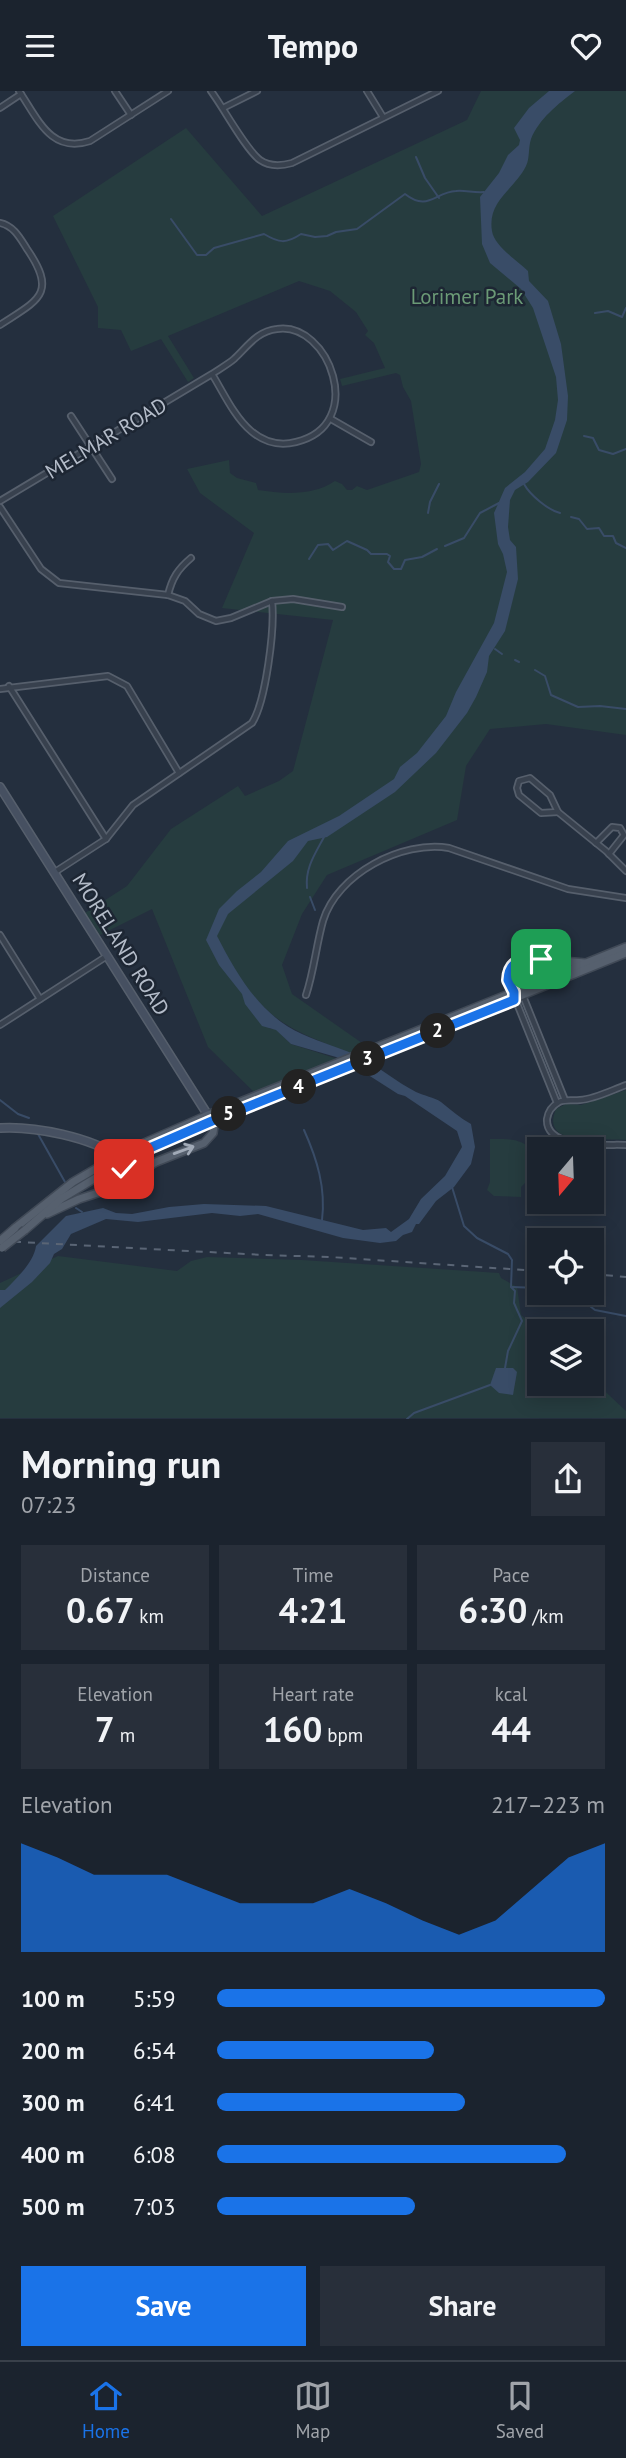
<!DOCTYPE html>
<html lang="en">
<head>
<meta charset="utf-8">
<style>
  :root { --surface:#1b232e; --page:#282f3a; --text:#f1f3f6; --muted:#a0a4aa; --line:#39404a; --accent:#1a73e8 }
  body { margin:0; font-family:"PT Sans",sans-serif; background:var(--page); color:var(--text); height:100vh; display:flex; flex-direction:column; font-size:26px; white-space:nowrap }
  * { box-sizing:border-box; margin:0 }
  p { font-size:23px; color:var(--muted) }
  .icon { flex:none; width:38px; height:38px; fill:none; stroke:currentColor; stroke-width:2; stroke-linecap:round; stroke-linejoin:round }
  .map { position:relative; height:1328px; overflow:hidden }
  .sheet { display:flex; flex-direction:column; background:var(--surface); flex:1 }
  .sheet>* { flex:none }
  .needle { width:46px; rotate:199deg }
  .buttons { position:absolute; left:527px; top:1046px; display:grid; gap:14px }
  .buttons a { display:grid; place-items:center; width:77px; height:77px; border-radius:0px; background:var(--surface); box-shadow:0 4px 18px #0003,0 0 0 2px var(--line); font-size:35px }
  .pin { position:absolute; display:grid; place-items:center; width:60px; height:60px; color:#fff; margin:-30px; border-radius:14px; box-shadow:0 4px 10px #0006 }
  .km { position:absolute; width:35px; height:35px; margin:-18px; border-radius:50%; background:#222; color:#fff; font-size:19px; line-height:35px; text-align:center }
  .round { display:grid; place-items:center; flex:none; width:74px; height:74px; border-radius:0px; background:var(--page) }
  .summary { display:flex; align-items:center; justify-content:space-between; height:119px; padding:0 21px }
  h1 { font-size:38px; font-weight:700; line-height:52px }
  .stats { display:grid; grid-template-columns:repeat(3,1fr); gap:10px; height:119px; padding:7px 21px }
  .stats div { display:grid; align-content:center; border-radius:0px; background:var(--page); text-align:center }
  .stats b { font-size:35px; font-weight:700 }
  .stats small { font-size:19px; font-weight:400 }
  .stats p { font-size:19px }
  .chart { height:196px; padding:14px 21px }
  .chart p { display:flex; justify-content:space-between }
  .chart svg { width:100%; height:126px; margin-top:7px; fill:var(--accent); opacity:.7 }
  .primary-button { display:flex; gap:14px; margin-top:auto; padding:14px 21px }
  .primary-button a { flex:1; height:80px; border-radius:0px; background:var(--accent); color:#fff; font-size:28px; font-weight:700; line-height:80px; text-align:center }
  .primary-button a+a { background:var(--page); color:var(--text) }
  ul { padding:0 21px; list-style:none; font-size:23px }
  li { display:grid; grid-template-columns:112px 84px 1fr; align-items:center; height:52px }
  li i { height:18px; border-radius:9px; background:var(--accent) }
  header { display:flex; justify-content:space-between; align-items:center; height:91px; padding:0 21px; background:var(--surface); font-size:32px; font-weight:700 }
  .tab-bar { display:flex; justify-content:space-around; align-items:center; height:98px; border-top:2px solid var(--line); background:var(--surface); font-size:19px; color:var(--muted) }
  .tab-bar a { display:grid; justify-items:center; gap:4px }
  .tab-bar .selected { color:var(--accent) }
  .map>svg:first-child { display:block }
</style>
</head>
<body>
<header><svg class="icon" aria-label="menu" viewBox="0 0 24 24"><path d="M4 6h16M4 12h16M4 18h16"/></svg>Tempo<svg class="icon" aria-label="heart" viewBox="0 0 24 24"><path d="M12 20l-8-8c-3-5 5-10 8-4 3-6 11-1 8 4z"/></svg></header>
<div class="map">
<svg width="626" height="1328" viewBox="0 0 626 1328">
  <rect width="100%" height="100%" fill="#242f3e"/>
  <g fill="#263c3f">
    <path d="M 481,0 L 626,0 L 626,644 L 546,633 L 490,638 L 466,675 L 457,729 L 327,784 L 302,823 L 282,874 L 292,903 L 372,959 L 356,965 C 324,951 285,940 261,913 L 270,938 L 276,938 L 291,953 L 344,970 L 258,1005 L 208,956 L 152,818 L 100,844 L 85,822 L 127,795 L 171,738 L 238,695 L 245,705 L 279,690 L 293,680 L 333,529 L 222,517 L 254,442 L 200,402 L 187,378 L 229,369 L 230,382 L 237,387 L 256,392 L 258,399 C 284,403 313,405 335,390 L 342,393 L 347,399 L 352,399 L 357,395 L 367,399 L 419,381 L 421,373 L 411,310 L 403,296 L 400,284 L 396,282 L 342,295 L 340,288 L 385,277 L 374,252 L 365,244 L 368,240 L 356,221 L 330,200 L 299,190 L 168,245 L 194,287 L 188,291 L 161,248 L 131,260 L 121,239 L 98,237 L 98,216 L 53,125 L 186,37 L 262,125 L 467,29 Z"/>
    <path d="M 626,999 L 626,1049 C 612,1048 565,1050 557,1040 C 551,1033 553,1026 556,1018 L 566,1013 L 581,1014 Z"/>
    <path d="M 490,1048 C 513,1048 520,1047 538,1063 L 539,1089 L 528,1089 L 521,1096 L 521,1106 L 494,1105 L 487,1099 L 490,1091 Z"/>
    <path d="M 58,1165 L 177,1180 L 191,1170 L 207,1166 L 302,1169 L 499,1182 L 501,1187 L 517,1196 L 521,1224 L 541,1241 L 539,1241 L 539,1293 L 592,1293 L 592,1288 L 626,1320 L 626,1327 L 0,1327 L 0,1192 Z"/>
  </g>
  <g fill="#394c67">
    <path d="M 549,0 L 575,0 C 558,13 539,28 531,48 C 528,57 530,67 526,75 C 514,99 487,110 492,140 C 494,155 518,170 528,180 L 529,190 L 548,210 L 561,253 L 568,305 L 567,329 L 556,362 L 528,391 L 515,399 L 510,409 L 508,436 L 510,449 L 516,456 L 518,488 L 505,540 L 489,565 L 487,581 L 476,606 L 467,622 L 436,662 L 395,701 L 327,746 L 308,750 L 293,770 L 228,823 L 217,845 C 237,884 261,925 302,943 C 322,952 342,957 362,967 C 380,977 397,991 416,1001 C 424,1005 434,1006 441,1011 C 451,1019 460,1027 471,1033 L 475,1056 L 471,1073 L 454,1096 L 436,1110 L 419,1133 L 416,1133 L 412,1141 L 403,1144 L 396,1150 L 380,1152 L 343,1147 L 258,1123 L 240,1125 L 212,1122 L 138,1131 L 106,1128 L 71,1143 L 62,1158 L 54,1163 L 50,1172 L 32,1191 L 0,1217 L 0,1199 L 5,1199 C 16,1188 34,1171 36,1155 L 66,1125 L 103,1117 L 116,1122 L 132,1123 L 169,1116 L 204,1113 L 266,1115 L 363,1139 L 386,1137 L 391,1141 L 409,1128 L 421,1108 L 445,1085 L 462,1056 L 457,1040 L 405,1005 L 398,1003 L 362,980 L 336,966 L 291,953 L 276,939 L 262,935 L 245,913 L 242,903 L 219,874 L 206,849 L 219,818 L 237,800 L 261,781 L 288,750 L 339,725 L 394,688 L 400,676 L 417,662 L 446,625 L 456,601 L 494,532 L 507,481 L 503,463 L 498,453 L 494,422 L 505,397 L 525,381 L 545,358 L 555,329 L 558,309 L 556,286 L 533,217 L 521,198 L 490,172 L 482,153 L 480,106 L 499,82 L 508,64 L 519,54 L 520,49 L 514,37 L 529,17 Z"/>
    <path d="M 496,1277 L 513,1277 L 517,1281 L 513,1304 L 499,1302 L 490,1294 Z"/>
  </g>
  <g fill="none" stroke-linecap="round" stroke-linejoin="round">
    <g stroke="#394c67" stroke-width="2">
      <path d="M 416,66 L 425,87 L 439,107"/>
      <path d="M 171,128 L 197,164 L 206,164 L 214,157 L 264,143 C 279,152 286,153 301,143 L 315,146 L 327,145 L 336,141 L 357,138 L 405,103 C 428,121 435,101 456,100 C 465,99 474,102 484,101"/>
      <path d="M 595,222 L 608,220 L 622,226 L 626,217"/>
      <path d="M 584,345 L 593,347 L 599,359 L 613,363 L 626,358"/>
      <path d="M 524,393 C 530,404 548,419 560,422"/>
      <path d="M 428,422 L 430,411 L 439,393"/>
      <path d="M 571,426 L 579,428 L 587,438 L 599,437 L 604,445 L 613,445 L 616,452 L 626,457"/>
      <path d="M 445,455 L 464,447 L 480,422 L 499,412"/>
      <path d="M 309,468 L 318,454 L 328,453 L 333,459 L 347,450 L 367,459 L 371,463 L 387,463 L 390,465 L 388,471 L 394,478 L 401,478 L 405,469 L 422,466 L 437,458"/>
      <path d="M 495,558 L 502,563"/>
      <path d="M 515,569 L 519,571"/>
      <path d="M 535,579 L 545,585 L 551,604 L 578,616 L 600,615 L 626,618"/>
      <path d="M 307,797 C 305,777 315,763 324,746"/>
      <path d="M 310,806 L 315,819"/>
      <path d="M 0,1009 L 18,1023 L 29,1027"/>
      <path d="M 304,1039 C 317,1068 326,1097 322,1129"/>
      <path d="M 38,1043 L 65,1091"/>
      <path d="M 452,1096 L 464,1135 L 477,1147 L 508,1163 L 512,1169 L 511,1196 L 515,1200 L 514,1212 L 522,1230 L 508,1260 L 505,1277"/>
      <path d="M 76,1117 L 82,1121"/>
      <path d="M 512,1196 L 539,1197"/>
      <path d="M 573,1202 L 595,1219 L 626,1225"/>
      <path d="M 407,1328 L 414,1322 L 490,1294"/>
    </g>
    <g stroke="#565f6c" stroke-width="8">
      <g id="street">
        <path d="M 19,0 C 38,28 51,63 90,50 L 168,0"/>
        <path d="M 115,0 L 131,24"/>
        <path d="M 211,0 C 223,16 246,59 260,69 C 270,76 281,75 292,72 L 438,0"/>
        <path d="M 367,0 L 383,26"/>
        <path d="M 0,17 L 21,3"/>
        <path d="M 223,17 L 257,0"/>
        <path d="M 0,132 C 14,135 20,147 27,158 C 58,203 38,209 0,234"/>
        <path d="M 71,325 L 112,388"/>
        <path d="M 331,328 L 371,351"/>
        <path d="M 0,410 L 212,283 C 219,278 227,274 234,268 C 247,256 257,240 277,238 C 329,230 368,334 296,351 C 280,355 265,352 251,340 C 235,327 223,301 212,283"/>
        <path d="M 0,416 L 41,478 L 59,492 L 168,504 L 185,510 L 199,523 L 216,530 L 231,527 L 272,510 L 293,508 L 342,516"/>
        <path d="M 168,504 C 172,487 178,478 191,467"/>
        <path d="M 9,595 L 106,748"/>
        <path d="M 0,598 L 108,585 L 127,595 L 179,682"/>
        <path d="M 530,687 L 550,704 L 558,721 L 541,722 L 519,704 L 517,697 L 519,690 Z"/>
        <path d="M 558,721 L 606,760 L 626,780"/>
        <path d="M 596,752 L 612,736 L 620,737 L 624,744 L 609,763"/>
        <path d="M 55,781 L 106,748 L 133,714 L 252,632 C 266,610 275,537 272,510"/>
        <path d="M 0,844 L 40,908"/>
        <path d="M 306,904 C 314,880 316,855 323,830 C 337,783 402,749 449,757 L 568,798 L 626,807"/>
        <path d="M 520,904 L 523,905 L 565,1009"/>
        <path d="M 514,905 L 557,1012"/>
        <path d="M 0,934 L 107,865"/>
        <path d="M 626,994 C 612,999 595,1008 580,1009 C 572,1010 566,1008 559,1011 C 552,1015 548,1021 547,1028 C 545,1059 606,1053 626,1054"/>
      </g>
    </g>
    <g stroke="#565f6c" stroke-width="10">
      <g id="secondary">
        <path d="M 0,696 L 211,1029"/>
        <path d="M 0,1037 C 34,1035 92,1046 120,1067"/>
      </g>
    </g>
    <g stroke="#414a57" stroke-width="10">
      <g id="primary">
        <path d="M 514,901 C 507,889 506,880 517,870 L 541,868 L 585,872"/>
        <path d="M 119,1091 L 124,1081 L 122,1069"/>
        <path d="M 47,1123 L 79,1108 L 113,1097 L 156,1071 L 204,1052 L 213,1042 L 214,1035 L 212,1030"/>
        <path d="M 15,1137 L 73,1091 L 126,1060 L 208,1024 L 626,856"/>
        <path d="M 25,1139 L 61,1108 L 130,1066 L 212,1030 L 626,862"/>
      </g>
    </g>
    <use href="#street" stroke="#38414e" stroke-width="4.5"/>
    <use href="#secondary" stroke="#465061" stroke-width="7"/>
    <use href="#primary" stroke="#56606e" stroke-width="7"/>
    <g stroke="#5a6575" stroke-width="2" stroke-dasharray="7 7" stroke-linecap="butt">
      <path d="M 0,1150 L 264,1164 L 330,1166 L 539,1180"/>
      <path d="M 592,1183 L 626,1186"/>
    </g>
    <g stroke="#414a57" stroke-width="10" stroke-linecap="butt">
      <g id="primary-bridge">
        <path d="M 0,1150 L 15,1137"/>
        <path d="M 2,1157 L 25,1139"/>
      </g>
    </g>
    <use href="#primary-bridge" stroke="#56606e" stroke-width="7"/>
  </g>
  <defs><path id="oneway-shaft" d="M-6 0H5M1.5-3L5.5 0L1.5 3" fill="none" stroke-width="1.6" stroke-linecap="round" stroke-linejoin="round" transform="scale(1.75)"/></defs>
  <use stroke="#a1aab7" href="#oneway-shaft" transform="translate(184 1059) rotate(-20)"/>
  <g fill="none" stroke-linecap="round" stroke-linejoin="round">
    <g stroke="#fff" stroke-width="14">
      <path id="route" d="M 124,1078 L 122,1069 L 212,1030 L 514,909 L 514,901 L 508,889 C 509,868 523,868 541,868"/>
    </g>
    <use href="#route" stroke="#1a73e8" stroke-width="9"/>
  </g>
  <g text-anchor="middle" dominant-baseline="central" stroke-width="5" stroke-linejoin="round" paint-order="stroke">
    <g font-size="21" fill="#6b9a76" stroke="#1d2633">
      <text x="467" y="205">Lorimer Park</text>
    </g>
    <g font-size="21" fill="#b4bcc9" stroke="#1d2633">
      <text transform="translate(106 347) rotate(-31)">MELMAR ROAD</text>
      <text transform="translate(121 853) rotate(58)">MORELAND ROAD</text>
    </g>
  </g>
</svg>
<div class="buttons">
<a><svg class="needle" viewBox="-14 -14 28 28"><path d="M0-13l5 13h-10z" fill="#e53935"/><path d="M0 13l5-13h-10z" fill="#a0a4aa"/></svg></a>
<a><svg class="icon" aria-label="locate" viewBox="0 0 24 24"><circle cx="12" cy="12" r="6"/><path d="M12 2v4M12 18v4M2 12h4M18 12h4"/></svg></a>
<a><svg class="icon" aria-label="layers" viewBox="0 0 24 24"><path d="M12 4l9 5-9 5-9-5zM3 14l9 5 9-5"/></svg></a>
</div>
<div class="pin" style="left:541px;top:868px;background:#1e9e55"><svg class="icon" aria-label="arrive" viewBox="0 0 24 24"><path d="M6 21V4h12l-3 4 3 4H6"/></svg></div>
<div class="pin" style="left:124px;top:1078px;background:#d93025"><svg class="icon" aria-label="check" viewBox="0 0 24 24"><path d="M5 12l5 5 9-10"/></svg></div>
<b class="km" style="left:438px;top:940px">2</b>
<b class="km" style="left:368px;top:968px">3</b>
<b class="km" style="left:299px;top:996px">4</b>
<b class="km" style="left:229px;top:1023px">5</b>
</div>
<section class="sheet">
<div class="summary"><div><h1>Morning run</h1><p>07:23</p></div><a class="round"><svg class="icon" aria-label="share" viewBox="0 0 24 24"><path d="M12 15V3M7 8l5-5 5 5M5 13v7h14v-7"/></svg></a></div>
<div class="stats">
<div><p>Distance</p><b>0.67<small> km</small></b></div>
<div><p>Time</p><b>4:21</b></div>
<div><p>Pace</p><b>6:30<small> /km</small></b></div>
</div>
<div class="stats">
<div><p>Elevation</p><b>7<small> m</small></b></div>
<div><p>Heart rate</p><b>160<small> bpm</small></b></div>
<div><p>kcal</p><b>44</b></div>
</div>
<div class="chart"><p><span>Elevation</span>217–223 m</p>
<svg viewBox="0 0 160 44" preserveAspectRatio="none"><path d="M0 44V6L10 11L20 17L30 17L40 17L50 22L60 27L70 27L80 27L90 22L100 27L110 33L120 38L130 33L140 22L150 11L160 6V44z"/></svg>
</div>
<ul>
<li><b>100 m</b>5:59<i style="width:100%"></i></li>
<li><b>200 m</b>6:54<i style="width:56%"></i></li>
<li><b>300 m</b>6:41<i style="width:64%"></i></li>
<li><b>400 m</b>6:08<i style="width:90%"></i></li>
<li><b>500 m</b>7:03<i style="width:51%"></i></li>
</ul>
<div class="primary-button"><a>Save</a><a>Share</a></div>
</section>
<nav class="tab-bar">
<a class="selected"><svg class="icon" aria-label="home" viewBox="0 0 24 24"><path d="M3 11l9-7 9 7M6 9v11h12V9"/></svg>Home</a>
<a><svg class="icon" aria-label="map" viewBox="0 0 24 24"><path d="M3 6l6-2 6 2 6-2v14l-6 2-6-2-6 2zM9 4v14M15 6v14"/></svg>Map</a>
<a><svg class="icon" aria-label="saved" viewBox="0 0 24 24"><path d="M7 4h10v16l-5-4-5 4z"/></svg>Saved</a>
</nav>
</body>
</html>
